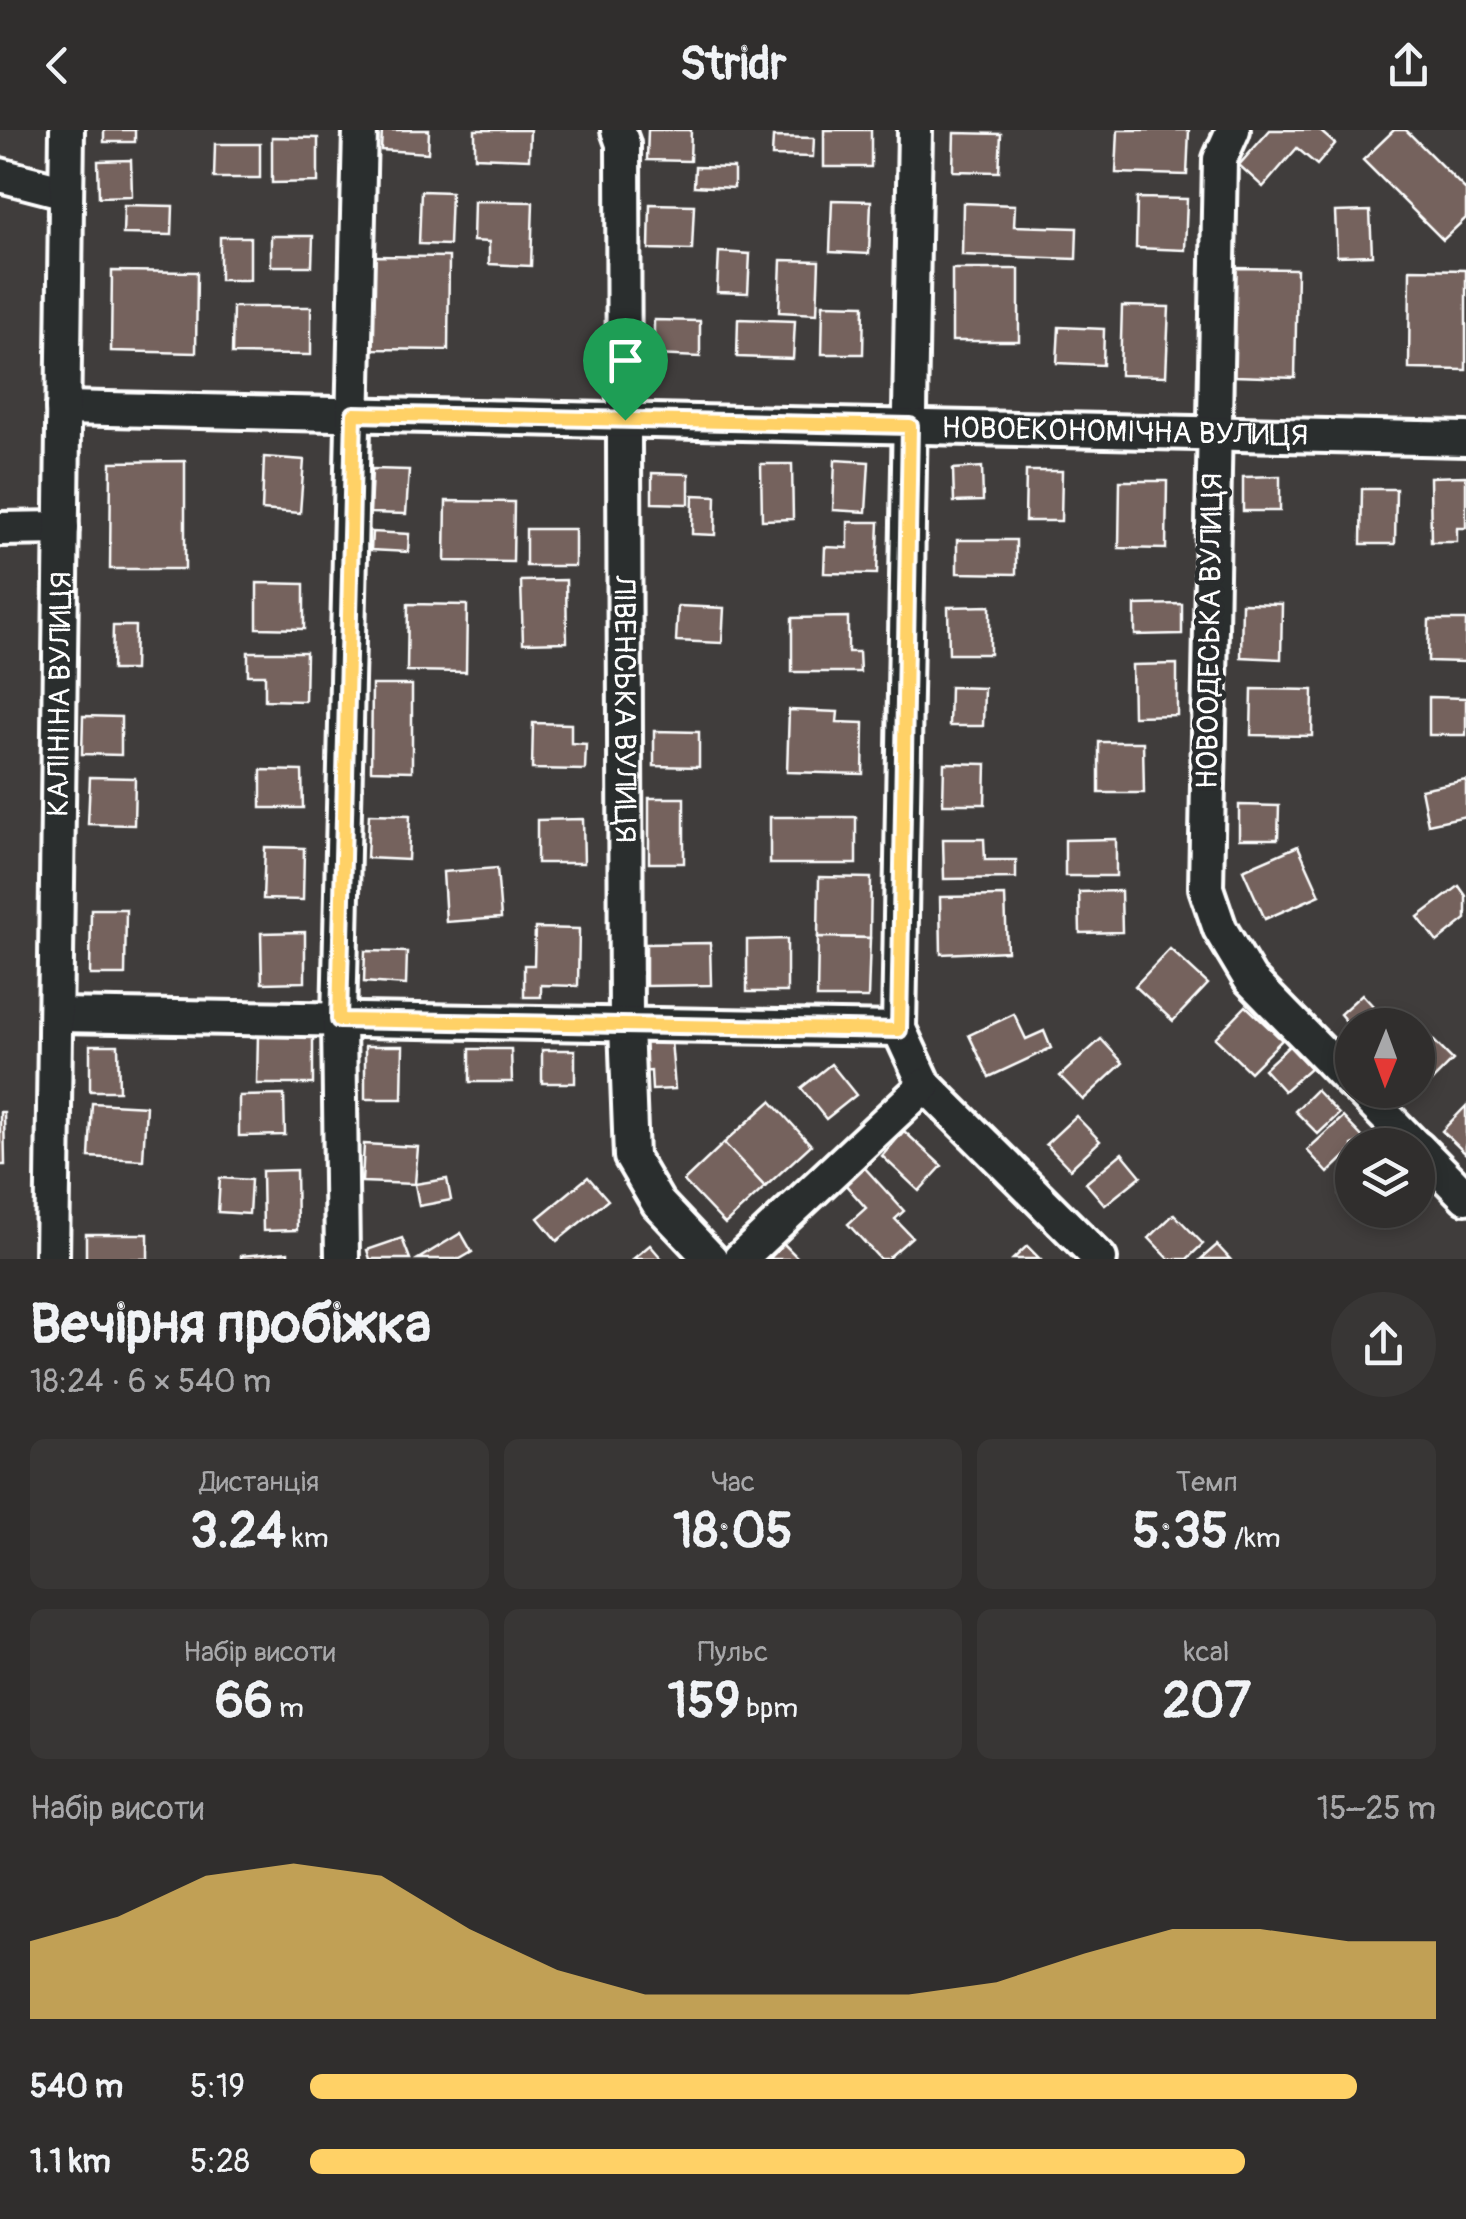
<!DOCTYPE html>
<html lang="uk">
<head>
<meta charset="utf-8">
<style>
  :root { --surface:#302e2d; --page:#383635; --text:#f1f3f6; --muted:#a8a8aa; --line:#4b4a49; --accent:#ffd166 }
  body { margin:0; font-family:Pangolin,sans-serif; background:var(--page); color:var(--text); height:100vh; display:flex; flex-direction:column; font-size:38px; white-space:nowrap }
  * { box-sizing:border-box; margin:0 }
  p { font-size:32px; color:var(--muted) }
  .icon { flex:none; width:55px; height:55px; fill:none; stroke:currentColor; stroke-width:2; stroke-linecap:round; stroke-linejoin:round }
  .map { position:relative; height:1129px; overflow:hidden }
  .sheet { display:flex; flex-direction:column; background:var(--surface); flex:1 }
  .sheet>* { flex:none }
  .needle { width:65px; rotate:181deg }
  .controls { position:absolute; left:1335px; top:878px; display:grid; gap:20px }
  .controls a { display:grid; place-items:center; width:100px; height:100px; border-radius:50%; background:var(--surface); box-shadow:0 5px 15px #0003,0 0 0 2px var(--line); font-size:50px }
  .pin { position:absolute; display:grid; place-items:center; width:85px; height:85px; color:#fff; margin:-102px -42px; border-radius:50% 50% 50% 0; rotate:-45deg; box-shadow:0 0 10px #0007 }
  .pin .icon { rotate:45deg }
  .round { display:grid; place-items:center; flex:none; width:105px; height:105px; border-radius:52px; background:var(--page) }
  .head { display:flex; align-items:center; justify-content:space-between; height:170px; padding:0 30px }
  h1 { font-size:55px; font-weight:700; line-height:75px }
  .stats { display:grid; grid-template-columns:repeat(3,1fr); gap:15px; height:170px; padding:10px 30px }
  .stats div { display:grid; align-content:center; border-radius:15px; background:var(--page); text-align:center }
  .stats b { font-size:50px; font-weight:700 }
  .stats small { font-size:28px; font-weight:400 }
  .stats p { font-size:28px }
  .chart { height:280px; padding:20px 30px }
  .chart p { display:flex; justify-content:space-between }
  .chart svg { width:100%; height:180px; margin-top:10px; fill:var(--accent); opacity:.7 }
  ul { padding:0 30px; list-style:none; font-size:32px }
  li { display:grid; grid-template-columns:160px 120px 1fr; align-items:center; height:75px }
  li i { height:25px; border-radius:12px; background:var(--accent) }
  header { display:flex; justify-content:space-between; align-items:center; height:130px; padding:0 30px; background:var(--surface); font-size:45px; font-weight:700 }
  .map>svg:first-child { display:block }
</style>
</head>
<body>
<header><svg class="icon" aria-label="back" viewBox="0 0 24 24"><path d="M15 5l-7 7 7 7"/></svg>Stridr<svg class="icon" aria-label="share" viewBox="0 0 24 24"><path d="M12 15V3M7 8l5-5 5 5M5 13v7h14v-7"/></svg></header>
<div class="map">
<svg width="1466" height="1129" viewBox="0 0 1466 1129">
  <rect width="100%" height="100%" fill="#403d3c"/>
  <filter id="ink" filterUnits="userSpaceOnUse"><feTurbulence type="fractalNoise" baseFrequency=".01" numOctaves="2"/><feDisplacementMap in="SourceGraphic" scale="20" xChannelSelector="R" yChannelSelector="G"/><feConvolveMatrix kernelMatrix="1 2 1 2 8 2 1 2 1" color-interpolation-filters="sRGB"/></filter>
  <g filter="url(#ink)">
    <g fill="#74625d" stroke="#fff" stroke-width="2.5">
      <rect x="104" y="0" width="31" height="12"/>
      <path d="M 382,0 L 429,0 L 428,23 L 381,20 Z"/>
      <path d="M 475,0 L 530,0 L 529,29 L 475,27 Z"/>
      <path d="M 648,0 L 691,0 L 690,31 L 647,30 Z"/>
      <rect x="824" y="0" width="47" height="37"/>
      <path d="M 1118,0 L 1189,0 L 1187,45 L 1116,43 Z"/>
      <path d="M 1270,0 L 1319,0 L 1335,14 L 1317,35 L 1297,18 L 1263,57 L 1239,35 Z"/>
      <path d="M 1394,0 L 1406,0 L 1466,60 L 1466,88 L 1443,110 L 1363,30 Z"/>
      <path d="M 954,3 L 1001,4 L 999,42 L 953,41 Z"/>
      <path d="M 272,7 L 318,8 L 318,52 L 272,53 Z"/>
      <path d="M 773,7 L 814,8 L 813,27 L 772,26 Z"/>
      <path d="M 215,14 L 260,14 L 260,48 L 214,48 Z"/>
      <path d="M 131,30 L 132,66 L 99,67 L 98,31 Z"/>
      <path d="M 695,37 L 734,38 L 734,58 L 694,56 Z"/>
      <path d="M 421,61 L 451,62 L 449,115 L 419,114 Z"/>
      <path d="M 1137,68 L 1187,69 L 1185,120 L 1136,118 Z"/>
      <path d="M 832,70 L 871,71 L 869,124 L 830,122 Z"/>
      <path d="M 474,71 L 533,72 L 531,136 L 489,134 L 489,112 L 473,111 Z"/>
      <path d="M 963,73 L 1015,75 L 1014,96 L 1077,98 L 1076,129 L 962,125 Z"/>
      <path d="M 650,74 L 694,75 L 692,120 L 649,119 Z"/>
      <path d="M 124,75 L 173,76 L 172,105 L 123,104 Z"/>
      <path d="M 1370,81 L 1372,125 L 1337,126 L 1335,82 Z"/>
      <path d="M 271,106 L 313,106 L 312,136 L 271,136 Z"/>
      <rect x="220" y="107" width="30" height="43"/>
      <path d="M 719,122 L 750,124 L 748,163 L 717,162 Z"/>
      <path d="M 374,126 L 449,127 L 448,220 L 373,219 Z"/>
      <path d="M 781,130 L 819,131 L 817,184 L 779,182 Z"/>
      <path d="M 1235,138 L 1297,139 L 1295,248 L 1233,246 Z"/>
      <rect x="952" y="139" width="67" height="72"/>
      <path d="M 1410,139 L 1466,140 L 1466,240 L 1409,239 Z"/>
      <path d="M 112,141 L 197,142 L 196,223 L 111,221 Z"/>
      <path d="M 823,174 L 864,175 L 863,224 L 822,224 Z"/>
      <path d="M 1122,176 L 1169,177 L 1166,246 L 1120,245 Z"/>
      <path d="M 233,177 L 311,177 L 311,225 L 232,224 Z"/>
      <path d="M 738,189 L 795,191 L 793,229 L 737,227 Z"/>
      <path d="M 654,190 L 700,191 L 700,227 L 654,225 Z"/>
      <path d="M 1059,197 L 1104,199 L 1103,235 L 1057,233 Z"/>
      <path d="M 264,327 L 304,330 L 300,383 L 262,380 Z"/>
      <path d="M 835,330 L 869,332 L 866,382 L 833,380 Z"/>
      <path d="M 185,331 L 185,439 L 110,439 L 111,332 Z"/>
      <path d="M 761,334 L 792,334 L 793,389 L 762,390 Z"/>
      <path d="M 982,337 L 983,371 L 954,372 L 953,339 Z"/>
      <path d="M 372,339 L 409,340 L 406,384 L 370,383 Z"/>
      <path d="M 1026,341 L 1062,341 L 1061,391 L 1025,391 Z"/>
      <path d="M 652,343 L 689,344 L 689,374 L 652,373 Z"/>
      <path d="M 1280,346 L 1280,381 L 1243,381 L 1243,347 Z"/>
      <path d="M 1466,346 L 1466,398 L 1457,398 L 1457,412 L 1431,412 L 1430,347 Z"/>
      <path d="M 1120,351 L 1167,351 L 1166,419 L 1119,418 Z"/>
      <path d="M 1362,359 L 1396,359 L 1395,414 L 1361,414 Z"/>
      <path d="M 693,365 L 716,366 L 715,405 L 692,404 Z"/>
      <path d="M 446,371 L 514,372 L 513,432 L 445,431 Z"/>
      <path d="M 848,392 L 879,392 L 877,444 L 824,443 L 825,417 L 848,418 Z"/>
      <rect x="526" y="399" width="49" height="37"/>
      <path d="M 372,402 L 409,404 L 408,422 L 371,420 Z"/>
      <path d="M 957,410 L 1016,410 L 1016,444 L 957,443 Z"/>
      <path d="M 566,450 L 567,512 L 523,513 L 521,451 Z"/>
      <path d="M 257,453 L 304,454 L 304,499 L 257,498 Z"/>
      <path d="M 1242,473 L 1282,474 L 1281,529 L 1241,527 Z"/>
      <path d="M 408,474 L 467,475 L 466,542 L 407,541 Z"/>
      <path d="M 1182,474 L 1182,504 L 1135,505 L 1135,475 Z"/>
      <path d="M 678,476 L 724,478 L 722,513 L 676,511 Z"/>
      <path d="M 990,476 L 990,524 L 949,524 L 948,477 Z"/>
      <path d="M 848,487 L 848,522 L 859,522 L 860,542 L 792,542 L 792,488 Z"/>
      <path d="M 1429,490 L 1466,490 L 1465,532 L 1428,531 Z"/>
      <path d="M 113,496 L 135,496 L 134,540 L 112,540 Z"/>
      <path d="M 248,522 L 306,522 L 305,571 L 265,570 L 265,545 L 248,545 Z"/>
      <path d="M 1177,534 L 1177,585 L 1133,586 L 1132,535 Z"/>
      <path d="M 372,555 L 412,555 L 412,641 L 371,640 Z"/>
      <path d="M 950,557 L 984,558 L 983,596 L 949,596 Z"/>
      <path d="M 1252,559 L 1313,560 L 1312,606 L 1251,605 Z"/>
      <path d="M 1429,567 L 1466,568 L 1466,605 L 1429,605 Z"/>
      <path d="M 789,580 L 838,582 L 837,592 L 864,593 L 863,644 L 787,642 Z"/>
      <path d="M 83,586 L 121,587 L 121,625 L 82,624 Z"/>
      <path d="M 533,593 L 571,594 L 571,613 L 586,614 L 585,640 L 532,639 Z"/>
      <path d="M 654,601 L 699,602 L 699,637 L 654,636 Z"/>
      <path d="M 1099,612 L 1143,612 L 1144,663 L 1099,663 Z"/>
      <path d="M 944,633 L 986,634 L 985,674 L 943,674 Z"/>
      <path d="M 261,640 L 302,641 L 303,678 L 261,678 Z"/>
      <path d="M 90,647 L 135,648 L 134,695 L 88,694 Z"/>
      <path d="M 1466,650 L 1466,686 L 1428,694 L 1421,659 Z"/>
      <rect x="649" y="668" width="35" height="65"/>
      <path d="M 1239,675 L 1279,676 L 1278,709 L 1239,709 Z"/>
      <path d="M 369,684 L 410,685 L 408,730 L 367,728 Z"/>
      <rect x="770" y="687" width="86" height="47"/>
      <path d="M 583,689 L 584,733 L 537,733 L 537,690 Z"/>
      <path d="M 943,709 L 984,709 L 985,730 L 1016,730 L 1016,748 L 944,749 Z"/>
      <path d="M 1116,709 L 1116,746 L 1065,746 L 1065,710 Z"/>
      <path d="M 1298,716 L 1320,765 L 1265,789 L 1243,740 Z"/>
      <path d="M 265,717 L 304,718 L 303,770 L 263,769 Z"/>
      <path d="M 497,738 L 501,788 L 446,792 L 443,742 Z"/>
      <path d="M 819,747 L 871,748 L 870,808 L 818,807 Z"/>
      <path d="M 1459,756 L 1466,766 L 1466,789 L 1437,812 L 1418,787 Z"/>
      <path d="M 1121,761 L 1122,802 L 1080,803 L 1079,762 Z"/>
      <path d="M 1005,766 L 1007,821 L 941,824 L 940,767 Z"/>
      <path d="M 91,779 L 126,779 L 125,845 L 90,845 Z"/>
      <path d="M 535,798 L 579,799 L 578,856 L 541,855 L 541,867 L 524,867 L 524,835 L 534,835 Z"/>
      <path d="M 305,802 L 305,852 L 262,853 L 261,803 Z"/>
      <path d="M 818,807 L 870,808 L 868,868 L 817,868 Z"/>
      <path d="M 787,809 L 787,862 L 747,862 L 747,810 Z"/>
      <path d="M 710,813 L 711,855 L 646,856 L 646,814 Z"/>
      <path d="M 1170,819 L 1208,854 L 1173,891 L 1135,856 Z"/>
      <path d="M 365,821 L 407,822 L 406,855 L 364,852 Z"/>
      <path d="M 1362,864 L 1385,889 L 1378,895 L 1352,895 L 1352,898 L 1340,884 Z"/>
      <path d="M 1246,876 L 1282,910 L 1250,942 L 1215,908 Z"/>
      <path d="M 1014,884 L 1026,909 L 1044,901 L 1051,918 L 989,947 L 969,905 Z"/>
      <path d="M 1421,898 L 1453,930 L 1416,967 L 1408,960 L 1418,960 L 1418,902 Z"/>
      <path d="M 258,903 L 313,903 L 313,954 L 257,954 Z"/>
      <path d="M 1101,909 L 1123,933 L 1083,970 L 1060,946 Z"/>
      <path d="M 671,910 L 675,959 L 652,960 L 651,941 L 639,942 L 637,913 Z"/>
      <path d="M 90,915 L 118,915 L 119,961 L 90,961 Z"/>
      <path d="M 365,916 L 403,916 L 402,969 L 365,969 Z"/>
      <path d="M 1289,916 L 1310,938 L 1284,961 L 1264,939 Z"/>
      <path d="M 470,919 L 511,919 L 512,952 L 470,952 Z"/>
      <rect x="542" y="920" width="33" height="33"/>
      <path d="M 831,934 L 856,965 L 826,989 L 801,958 Z"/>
      <path d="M 1316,960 L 1339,984 L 1318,1004 L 1295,981 Z"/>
      <path d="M 284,965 L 285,1005 L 239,1006 L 239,966 Z"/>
      <path d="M 771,971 L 811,1015 L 765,1057 L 724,1013 Z"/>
      <path d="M 92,973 L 146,976 L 143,1030 L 89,1027 Z"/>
      <path d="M 1466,976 L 1466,1024 L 1442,1001 Z"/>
      <path d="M 0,982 L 4,982 L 5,1035 L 0,1035 Z"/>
      <path d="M 1076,986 L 1100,1011 L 1070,1039 L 1046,1014 Z"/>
      <path d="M 1343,987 L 1364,1009 L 1352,1015 L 1352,1020 L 1328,1043 L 1307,1020 Z"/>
      <path d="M 904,1001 L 942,1036 L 919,1061 L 882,1026 Z"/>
      <path d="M 724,1013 L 765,1057 L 725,1094 L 684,1051 Z"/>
      <path d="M 364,1014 L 418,1017 L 415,1054 L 362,1052 Z"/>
      <path d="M 1122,1023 L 1141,1046 L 1105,1075 L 1086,1053 Z"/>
      <path d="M 864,1037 L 904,1081 L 895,1089 L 912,1107 L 887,1129 L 880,1129 L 848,1094 L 866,1078 L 845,1054 Z"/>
      <path d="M 296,1040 L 297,1100 L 263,1101 L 262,1041 Z"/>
      <path d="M 588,1047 L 608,1070 L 557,1111 L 538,1088 Z"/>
      <path d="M 220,1048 L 251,1050 L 249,1084 L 218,1082 Z"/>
      <path d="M 447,1049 L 451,1070 L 419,1076 L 415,1054 Z"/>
      <path d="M 1352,1051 L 1352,1077 L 1340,1065 Z"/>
      <path d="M 1356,1080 L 1377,1080 L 1367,1090 Z"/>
      <path d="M 1174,1084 L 1203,1114 L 1187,1129 L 1169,1129 L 1149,1108 Z"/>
      <path d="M 461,1103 L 472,1122 L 460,1129 L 418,1129 Z"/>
      <rect x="86" y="1104" width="62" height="25"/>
      <path d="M 402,1108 L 410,1129 L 370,1129 L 367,1120 Z"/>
      <path d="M 784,1114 L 799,1129 L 769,1129 Z"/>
      <path d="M 650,1115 L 662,1129 L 633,1129 Z"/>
      <path d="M 1217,1115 L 1230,1129 L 1201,1129 Z"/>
      <path d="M 1027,1116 L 1040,1129 L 1013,1129 Z"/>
      <path d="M 288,1122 L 288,1129 L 241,1129 L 241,1126 Z"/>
    </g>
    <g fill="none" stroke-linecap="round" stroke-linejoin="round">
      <g stroke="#fff" stroke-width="40">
        <g id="minor">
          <path id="s1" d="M 618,0 L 623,14 L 626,895 L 631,1027 L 658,1073 L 711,1129"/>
          <path d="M 915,0 L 899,899 L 925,955 L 1100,1129"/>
          <path d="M 1233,0 L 1220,29 L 1206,758 L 1220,799 L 1250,849 L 1352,953"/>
          <path d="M 0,45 L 66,62"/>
          <path id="s2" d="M 63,278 L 1466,309"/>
          <path d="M 0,399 L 62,398"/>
          <path d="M 56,885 L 899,899"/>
          <path d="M 1360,960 L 1414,1015"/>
          <path d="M 1418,1018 L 1466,1067"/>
          <path id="s3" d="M 52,1129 L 67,0"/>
          <path d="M 342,1129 L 339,890 L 360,0"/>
          <path d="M 740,1129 L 925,955"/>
        </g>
      </g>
      <use href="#minor" stroke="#2a2d2e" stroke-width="32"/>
    </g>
  </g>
  <g fill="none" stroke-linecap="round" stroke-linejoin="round" filter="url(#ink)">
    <g stroke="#fff" stroke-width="20">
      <path id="route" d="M 354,284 L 910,296 L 899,900 L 339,890 Z"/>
    </g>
    <use href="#route" stroke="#ffd166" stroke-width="12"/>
  </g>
  <g text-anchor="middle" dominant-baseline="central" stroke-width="9" stroke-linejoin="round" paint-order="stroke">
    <g font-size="30" fill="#fff" stroke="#2a2d2e">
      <text stroke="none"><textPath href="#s2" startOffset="1062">НОВОЕКОНОМІЧНА ВУЛИЦЯ</textPath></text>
      <text transform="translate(1210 501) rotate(-89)">НОВООДЕСЬКА ВУЛИЦЯ</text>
      <text stroke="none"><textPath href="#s3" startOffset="565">КАЛІНІНА ВУЛИЦЯ</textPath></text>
      <text stroke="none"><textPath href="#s1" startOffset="580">ЛІВЕНСЬКА ВУЛИЦЯ</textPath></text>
    </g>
  </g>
</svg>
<div class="controls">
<a><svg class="needle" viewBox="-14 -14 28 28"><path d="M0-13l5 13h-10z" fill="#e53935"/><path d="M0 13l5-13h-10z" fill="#a8a8aa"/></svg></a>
<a><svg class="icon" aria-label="layers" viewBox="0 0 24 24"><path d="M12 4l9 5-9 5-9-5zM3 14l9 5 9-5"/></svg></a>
</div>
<div class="pin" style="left:625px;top:290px;background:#1e9e55"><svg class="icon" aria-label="arrive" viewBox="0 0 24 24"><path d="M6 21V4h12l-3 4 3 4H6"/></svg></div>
</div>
<section class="sheet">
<div class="head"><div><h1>Вечірня пробіжка</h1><p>18:24 · 6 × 540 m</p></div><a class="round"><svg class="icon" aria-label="share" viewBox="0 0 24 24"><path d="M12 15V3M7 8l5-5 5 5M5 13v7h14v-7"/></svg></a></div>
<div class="stats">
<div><p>Дистанція</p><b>3.24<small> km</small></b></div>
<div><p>Час</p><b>18:05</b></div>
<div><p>Темп</p><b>5:35<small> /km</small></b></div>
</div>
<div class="stats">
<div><p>Набір висоти</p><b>66<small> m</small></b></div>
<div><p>Пульс</p><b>159<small> bpm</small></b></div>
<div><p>kcal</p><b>207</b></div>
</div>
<div class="chart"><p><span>Набір висоти</span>15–25 m</p>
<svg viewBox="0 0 160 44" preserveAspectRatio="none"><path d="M0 44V25L10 19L20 9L30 6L40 9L50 22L60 32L70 38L80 38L90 38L100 38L110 35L120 28L130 22L140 22L150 25L160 25V44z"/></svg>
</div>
<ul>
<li><b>540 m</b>5:19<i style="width:93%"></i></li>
<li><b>1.1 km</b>5:28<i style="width:83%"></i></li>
</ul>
</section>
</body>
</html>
